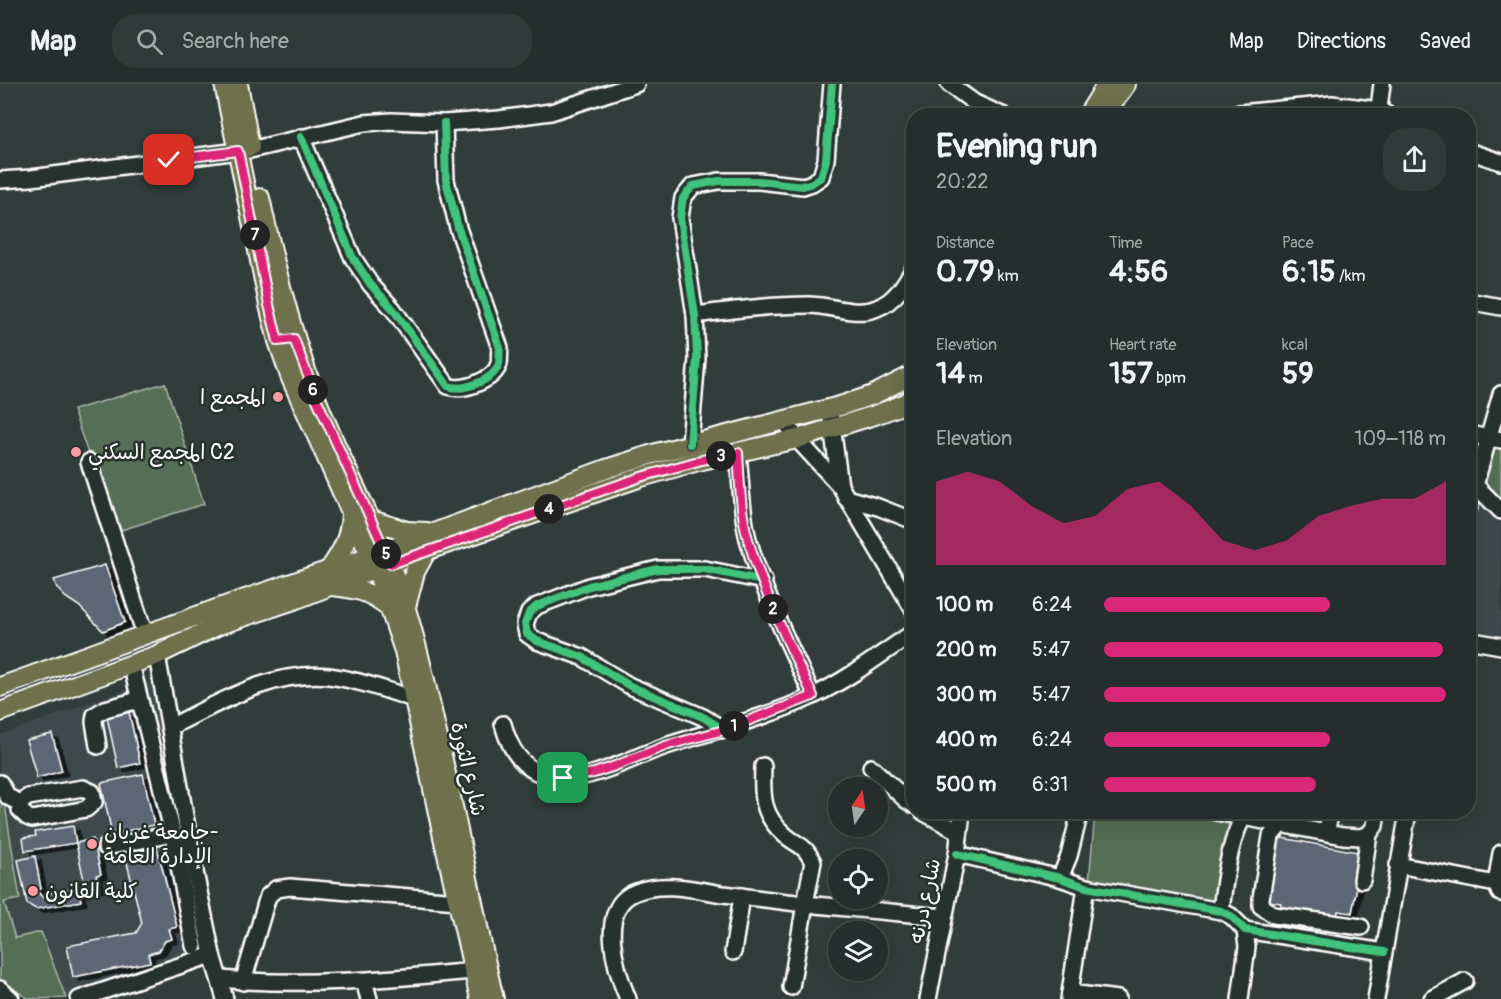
<!DOCTYPE html>
<html lang="en">
<head>
<meta charset="utf-8">
<style>
  :root { --surface:#252e2c; --page:#313a38; --text:#f1f3f6; --muted:#a3a8a9; --line:#424a48; --accent:#db2777 }
  body { margin:0; font-family:Pangolin,"Playpen Sans Arabic",sans-serif; background:var(--page); color:var(--text); height:100vh; display:flex; flex-direction:column; font-size:22px; white-space:nowrap }
  * { box-sizing:border-box; margin:0 }
  p { font-size:20px; color:var(--muted) }
  .icon { flex:none; width:33px; height:33px; fill:none; stroke:currentColor; stroke-width:2; stroke-linecap:round; stroke-linejoin:round }
  .map { position:relative; flex:1; overflow:hidden }
  .side { position:absolute; left:906px; top:24px; width:570px; height:711px; display:flex; flex-direction:column; background:var(--surface); border-radius:24px; box-shadow:0 6px 24px #0002,0 0 0 2px var(--line) }
  .side>* { flex:none }
  .needle { width:39px; rotate:13deg }
  .controls { position:absolute; left:828px; top:693px; display:grid; gap:12px }
  .controls a { display:grid; place-items:center; width:60px; height:60px; border-radius:50%; background:var(--surface); box-shadow:0 6px 24px #0002,0 0 0 2px var(--line); font-size:30px }
  .pin { position:absolute; display:grid; place-items:center; width:51px; height:51px; color:#fff; margin:-26px; border-radius:12px; box-shadow:0 3px 9px #0006 }
  .km { position:absolute; width:30px; height:30px; margin:-15px; border-radius:50%; background:#222; color:#fff; font-size:16px; line-height:30px; text-align:center }
  .round { display:grid; place-items:center; flex:none; width:63px; height:63px; border-radius:24px; background:var(--page) }
  .headline { display:flex; align-items:center; justify-content:space-between; height:102px; padding:0 30px }
  h1 { font-size:33px; font-weight:800; line-height:45px }
  .figures { display:grid; grid-template-columns:repeat(3,1fr); gap:9px; height:102px; padding:6px 30px }
  .figures div { display:grid; align-content:center }
  .figures b { font-size:30px; font-weight:800 }
  .figures small { font-size:16px; font-weight:400 }
  .figures p { font-size:16px }
  .chart { height:168px; padding:12px 30px }
  .chart p { display:flex; justify-content:space-between }
  .chart svg { width:100%; height:108px; margin-top:6px; fill:var(--accent); opacity:.7 }
  ul { padding:0 30px; list-style:none; font-size:20px }
  li { display:grid; grid-template-columns:96px 72px 1fr; align-items:center; height:45px }
  li i { height:15px; border-radius:8px; background:var(--accent) }
  header { display:flex; align-items:center; gap:36px; box-sizing:border-box; height:84px; padding:0 30px; background:var(--surface); border-bottom:2px solid var(--line) }
  header strong { font-size:28px }
  nav { display:flex; gap:33px; margin-inline-start:auto; font-size:21px }
  .search { width:420px; height:54px; background:var(--page); display:flex; align-items:center; gap:15px; box-sizing:border-box; padding:0 21px; border-radius:24px; color:var(--muted); font-size:22px }
  .map>svg:first-child { display:block }
</style>
</head>
<body>
<header>
<strong>Map</strong>
<div class="search"><svg class="icon" aria-label="search" viewBox="0 0 24 24"><circle cx="10" cy="10" r="6"/><path d="M15 15l6 6"/></svg>Search here</div>
<nav><a>Map</a><a>Directions</a><a>Saved</a></nav>
</header>
<div class="map">
<svg width="1501" height="915" viewBox="0 0 1501 915">
  <defs>
    <filter id="shadow"><feDropShadow dx="6" dy="4" stdDeviation="0" flood-color="#0009"/></filter>
  </defs>
  <rect width="100%" height="100%" fill="#313d3b"/>
  <filter id="ink" filterUnits="userSpaceOnUse"><feTurbulence type="fractalNoise" baseFrequency=".0167" numOctaves="2"/><feDisplacementMap in="SourceGraphic" scale="12" xChannelSelector="R" yChannelSelector="G"/><feConvolveMatrix kernelMatrix="1 2 1 2 8 2 1 2 1" color-interpolation-filters="sRGB"/></filter>
  <g filter="url(#ink)">
    <g fill="#3e494c">
      <path d="M 1480,415 L 1501,435 L 1501,556 L 1469,550 L 1469,470 Z"/>
      <path d="M 151,597 L 206,868 L 63,915 L 0,896 L 0,651 Z"/>
    </g>
    <g fill="#556e54" stroke="#aab6aa" stroke-width="1.5">
      <path d="M 165,299 L 204,420 L 115,448 L 73,326 Z"/>
      <path d="M 1488,355 L 1501,358 L 1501,425 L 1476,400 Z"/>
      <path d="M 5,721 L 20,815 L 4,818 L 15,854 L 41,848 L 66,914 L 29,915 L 0,896 L 0,722 Z"/>
      <path d="M 1095,728 L 1201,728 L 1236,735 L 1218,822 L 1089,799 Z"/>
    </g>
    <g fill="#5b6674" stroke="#fff" stroke-width="1.5" filter="url(#shadow)">
      <path d="M 105,481 L 125,538 L 103,547 L 79,522 L 65,513 L 57,504 L 54,496 Z"/>
      <path d="M 129,628 L 140,679 L 118,684 L 107,633 Z"/>
      <path d="M 52,650 L 62,687 L 37,694 L 26,656 Z"/>
      <path d="M 143,690 L 154,741 L 112,750 L 101,699 Z"/>
      <path d="M 73,742 L 76,759 L 25,767 L 23,754 L 36,752 L 35,748 Z"/>
      <path d="M 1277,753 L 1363,769 L 1352,829 L 1338,827 L 1336,836 L 1280,826 L 1281,819 L 1269,817 L 1276,776 L 1273,775 Z"/>
      <path d="M 93,755 L 101,790 L 96,791 L 99,804 L 86,806 L 76,759 Z"/>
      <path d="M 157,763 L 177,843 L 169,845 L 172,855 L 165,857 L 159,867 L 148,870 L 150,878 L 73,893 L 67,862 L 136,849 L 142,839 L 125,771 Z"/>
      <path d="M 35,772 L 41,805 L 36,806 L 43,814 L 48,813 L 48,809 L 78,804 L 81,817 L 36,825 L 27,820 L 18,776 Z"/>
    </g>
    <g fill="none" stroke-linecap="round" stroke-linejoin="round">
      <g stroke="#fff" stroke-width="20">
        <g id="minor">
          <path d="M 949,0 L 975,19 L 1004,32"/>
          <path d="M 1209,32 L 1332,20 L 1379,26 L 1390,32"/>
          <path d="M 1378,32 L 1382,0"/>
          <path d="M 301,53 L 353,174 L 371,201 L 393,225 L 448,302 C 463,308 494,296 499,280 C 500,275 499,269 500,264 L 458,144 L 446,96 L 444,39"/>
          <path d="M 250,66 L 364,39 L 391,37 L 444,39 L 499,35 L 551,28 L 636,0"/>
          <path d="M 1468,67 L 1501,78"/>
          <path d="M 0,96 L 31,94 L 238,67"/>
          <path d="M 1468,217 L 1501,223"/>
          <path d="M 695,231 C 733,226 771,221 809,221 C 831,221 856,233 877,224 C 895,217 905,200 914,184"/>
          <path d="M 831,334 L 840,402"/>
          <path d="M 785,337 L 797,355 L 840,402 L 914,527"/>
          <path d="M 1468,350 L 1501,356"/>
          <path d="M 690,360 L 697,274 L 695,231 L 680,134 L 683,114 L 693,102 L 719,97 L 759,97 L 803,102 L 812,99 L 821,93 L 826,76 L 832,0"/>
          <path d="M 738,369 C 741,397 741,428 748,455 C 764,510 789,561 813,612"/>
          <path d="M 89,378 L 145,551"/>
          <path d="M 1474,400 L 1501,427"/>
          <path d="M 846,414 L 878,423 L 914,437"/>
          <path d="M 1468,426 L 1501,310"/>
          <path d="M 1468,556 L 1501,562"/>
          <path d="M 157,571 L 194,783 L 212,871 L 225,915"/>
          <path d="M 131,580 L 173,750 L 194,862"/>
          <path d="M 503,640 C 509,663 520,683 544,691 C 586,703 628,674 666,662 C 715,646 766,634 813,612 C 849,595 881,570 914,548"/>
          <path d="M 170,643 C 219,619 272,586 329,592 C 358,596 386,606 414,615"/>
          <path d="M 724,646 L 703,633 L 630,602 L 582,573 L 537,557 L 527,550 L 525,540 L 529,529 L 537,522 L 589,502 L 658,485 L 705,485 L 764,497"/>
          <path d="M 98,662 L 94,638 L 95,631 L 105,625 L 139,616"/>
          <path d="M 763,682 C 762,711 761,731 786,752 C 801,764 803,759 813,778 L 805,820 L 943,833"/>
          <path d="M 871,683 L 906,716 L 914,721"/>
          <path d="M 0,699 L 8,713 L 20,719"/>
          <path d="M 83,704 L 92,708 L 94,718 L 86,725 L 32,735 L 27,733 L 20,726 L 20,719 L 28,713 Z"/>
          <path d="M 923,728 L 959,748"/>
          <path d="M 1216,728 L 1343,752 L 1360,753 L 1369,750 L 1375,742 L 1377,728"/>
          <path d="M 1284,728 L 1281,740 L 1271,752 L 1261,814 L 1261,822 L 1274,831 L 1361,843"/>
          <path d="M 1326,748 L 1331,728"/>
          <path d="M 106,763 L 173,750"/>
          <path d="M 957,770 L 1060,794 L 1086,803 L 1221,827 L 1231,832 L 1245,846 L 1384,868"/>
          <path d="M 1398,781 L 1501,801"/>
          <path d="M 1060,794 L 1069,772 L 1080,728"/>
          <path d="M 1362,796 L 1369,750"/>
          <path d="M 1500,809 L 1496,800 L 1501,769"/>
          <path d="M 1221,827 C 1224,800 1230,749 1247,728"/>
          <path d="M 733,868 L 742,812"/>
          <path d="M 220,895 C 307,903 388,895 474,887"/>
          <path d="M 364,897 L 369,915"/>
          <path d="M 243,898 L 268,812 L 276,805 L 290,803 L 469,818"/>
          <path d="M 0,905 L 11,915"/>
          <path d="M 1070,909 L 1118,915"/>
          <path d="M 79,915 L 212,871"/>
          <path d="M 628,915 C 616,887 596,823 636,808 C 663,797 696,806 723,810 C 750,813 777,817 805,820 L 791,903"/>
          <path d="M 928,915 L 957,770 L 962,728"/>
          <path d="M 1069,915 L 1086,803"/>
          <path d="M 1240,915 L 1247,863 L 1245,846"/>
          <path d="M 1376,915 L 1408,728"/>
          <path d="M 1432,915 L 1465,897"/>
        </g>
      </g>
      <g stroke="#fff" stroke-width="22">
        <g id="major">
          <path d="M 224,0 L 269,221 L 278,257 L 290,292 L 376,484 L 404,567 L 443,753 L 480,915"/>
          <path d="M 238,0 L 250,63"/>
          <path d="M 1087,32 L 1107,0"/>
          <path d="M 1103,32 L 1126,0"/>
          <path d="M 260,114 C 275,182 291,249 316,314 C 343,385 382,450 405,522 C 418,562 427,604 436,645 C 457,735 473,825 494,915"/>
          <path d="M 371,436 L 407,447 L 427,448"/>
          <path d="M 329,486 C 343,466 349,455 351,431"/>
          <path d="M 333,502 C 358,505 369,507 389,523"/>
          <path d="M 406,523 L 415,488 L 426,468"/>
          <path d="M 0,603 L 216,525 L 385,467 L 606,385 L 653,370 L 840,322 L 873,311 L 914,290"/>
          <path d="M 0,628 L 157,571 L 219,541 L 294,516 L 376,484 L 641,393 L 702,376 L 797,355 L 875,331 L 904,320 L 914,314"/>
        </g>
      </g>
      <use href="#minor" stroke="#26332d" stroke-width="15"/>
      <use href="#major" stroke="#6e714b" stroke-width="18"/>
      <g stroke="#26332d" stroke-width="11">
        <g id="cycleway">
          <path d="M 301,53 L 353,174 L 371,201 L 393,225 L 448,302 C 463,308 494,296 499,280 C 500,275 499,269 500,264 L 458,144 L 446,96 L 444,39"/>
          <path d="M 690,360 L 697,274 L 695,231 L 680,134 L 683,114 L 693,102 L 719,97 L 759,97 L 803,102 L 812,99 L 821,93 L 826,76 L 832,0"/>
          <path d="M 724,646 L 703,633 L 630,602 L 582,573 L 537,557 L 527,550 L 525,540 L 529,529 L 537,522 L 589,502 L 658,485 L 705,485 L 764,497"/>
          <path d="M 957,770 L 1060,794 L 1086,803 L 1221,827 L 1231,832 L 1245,846 L 1384,868"/>
        </g>
      </g>
      <use href="#cycleway" stroke="#40c37c" stroke-width="8"/>
    </g>
  </g>
  <g fill="none" stroke-linecap="round" stroke-linejoin="round" filter="url(#ink)">
    <g stroke="#fff" stroke-width="12">
      <path id="route" d="M 169,76 L 238,67 L 269,221 L 278,257 L 294,255 L 317,316 L 391,480 L 641,393 L 702,376 L 738,369 C 740,397 740,428 748,455 C 764,510 789,561 813,612 L 724,646 L 665,662 L 615,682 L 594,689 L 563,694"/>
    </g>
    <use href="#route" stroke="#db2777" stroke-width="8"/>
  </g>
  <g fill="#ff9aa2" stroke="#26332d" stroke-width="2">
    <circle cx="278" cy="313" r="6"/>
    <circle cx="76" cy="368" r="6"/>
    <circle cx="92" cy="760" r="6"/>
    <circle cx="33" cy="807" r="6"/>
  </g>
  <g text-anchor="middle" dominant-baseline="central" stroke-width="5" stroke-linejoin="round" paint-order="stroke">
    <g font-size="21" fill="#fff" stroke="#26332d" text-anchor="start">
      <text x="266" y="313" text-anchor="end">المجمع ا</text>
      <text x="88" y="368">المجمع السكني C2</text>
      <text x="104" y="748">جامعة غريان-<tspan x="104" dy="24">الإدارة العامة</tspan></text>
      <text x="45" y="807">كلية القانون</text>
    </g>
    <g font-size="21" fill="#fff" stroke="#26332d">
      <text transform="translate(468 685) rotate(77)">شارع الثورة</text>
      <text transform="translate(925 817) rotate(-78)">شارع درنه</text>
    </g>
  </g>
</svg>
<div class="controls">
<a><svg class="needle" viewBox="-14 -14 28 28"><path d="M0-13l5 13h-10z" fill="#e53935"/><path d="M0 13l5-13h-10z" fill="#a3a8a9"/></svg></a>
<a><svg class="icon" aria-label="locate" viewBox="0 0 24 24"><circle cx="12" cy="12" r="6"/><path d="M12 2v4M12 18v4M2 12h4M18 12h4"/></svg></a>
<a><svg class="icon" aria-label="layers" viewBox="0 0 24 24"><path d="M12 4l9 5-9 5-9-5zM3 14l9 5 9-5"/></svg></a>
</div>
<div class="pin" style="left:563px;top:694px;background:#1e9e55"><svg class="icon" aria-label="arrive" viewBox="0 0 24 24"><path d="M6 21V4h12l-3 4 3 4H6"/></svg></div>
<div class="pin" style="left:169px;top:76px;background:#d93025"><svg class="icon" aria-label="check" viewBox="0 0 24 24"><path d="M5 12l5 5 9-10"/></svg></div>
<b class="km" style="left:734px;top:642px">1</b>
<b class="km" style="left:773px;top:525px">2</b>
<b class="km" style="left:721px;top:372px">3</b>
<b class="km" style="left:549px;top:425px">4</b>
<b class="km" style="left:386px;top:470px">5</b>
<b class="km" style="left:313px;top:306px">6</b>
<b class="km" style="left:255px;top:151px">7</b>
<section class="side">
<div class="headline"><div><h1>Evening run</h1><p>20:22</p></div><a class="round"><svg class="icon" aria-label="share" viewBox="0 0 24 24"><path d="M12 15V3M7 8l5-5 5 5M5 13v7h14v-7"/></svg></a></div>
<div class="figures">
<div><p>Distance</p><b>0.79<small> km</small></b></div>
<div><p>Time</p><b>4:56</b></div>
<div><p>Pace</p><b>6:15<small> /km</small></b></div>
</div>
<div class="figures">
<div><p>Elevation</p><b>14<small> m</small></b></div>
<div><p>Heart rate</p><b>157<small> bpm</small></b></div>
<div><p>kcal</p><b>59</b></div>
</div>
<div class="chart"><p><span>Elevation</span>109–118 m</p>
<svg viewBox="0 0 160 44" preserveAspectRatio="none"><path d="M0 44V10L10 6L20 10L30 20L40 27L50 24L60 13L70 10L80 20L90 34L100 38L110 34L120 24L130 20L140 17L150 17L160 10V44z"/></svg>
</div>
<ul>
<li><b>100 m</b>6:24<i style="width:66%"></i></li>
<li><b>200 m</b>5:47<i style="width:99%"></i></li>
<li><b>300 m</b>5:47<i style="width:100%"></i></li>
<li><b>400 m</b>6:24<i style="width:66%"></i></li>
<li><b>500 m</b>6:31<i style="width:62%"></i></li>
</ul>
</section>
</div>
</body>
</html>
